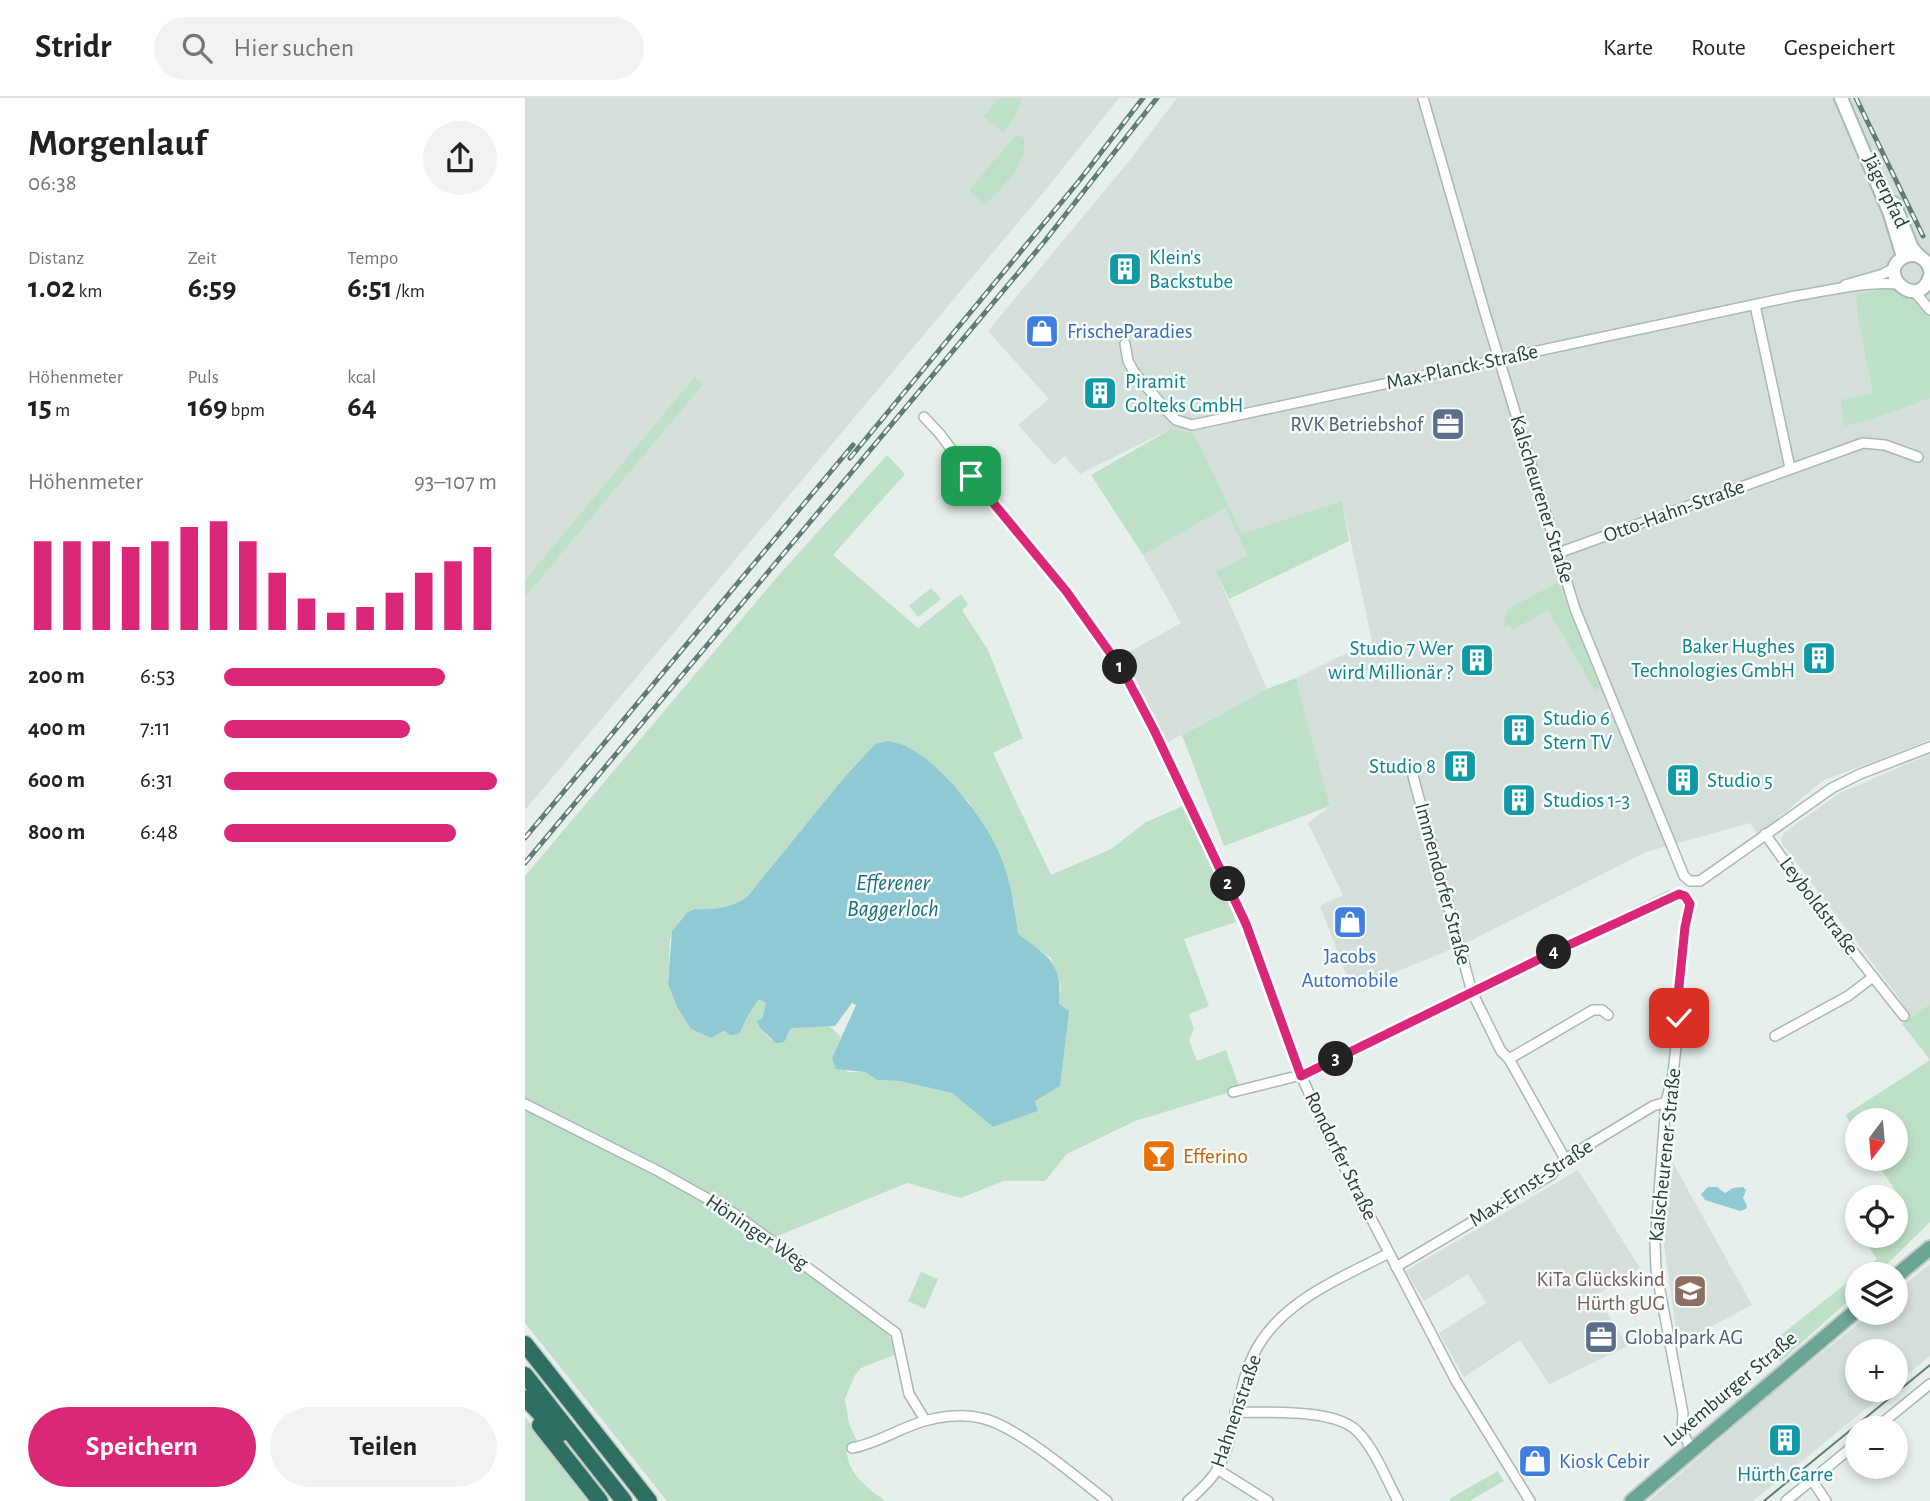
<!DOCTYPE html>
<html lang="de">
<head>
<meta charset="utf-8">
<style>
  :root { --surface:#fff; --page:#f2f2f2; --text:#202124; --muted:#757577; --line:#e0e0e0; --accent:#db2777 }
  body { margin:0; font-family:"Alegreya Sans",sans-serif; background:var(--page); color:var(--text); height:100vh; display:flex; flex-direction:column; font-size:26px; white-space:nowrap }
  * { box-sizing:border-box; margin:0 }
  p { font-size:23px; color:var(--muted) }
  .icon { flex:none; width:38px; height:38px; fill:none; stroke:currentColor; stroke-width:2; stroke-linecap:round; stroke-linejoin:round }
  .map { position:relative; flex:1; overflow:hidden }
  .sheet { display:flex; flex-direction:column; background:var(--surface); width:525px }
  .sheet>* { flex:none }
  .needle { width:46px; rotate:196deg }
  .fabs { position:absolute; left:1320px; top:1010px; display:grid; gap:14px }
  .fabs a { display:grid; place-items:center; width:63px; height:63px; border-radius:50%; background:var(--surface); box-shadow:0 4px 10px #0003; font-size:35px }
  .pin { position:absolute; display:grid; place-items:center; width:60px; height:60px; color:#fff; margin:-30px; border-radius:14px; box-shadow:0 4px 10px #0006 }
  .km { position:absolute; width:35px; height:35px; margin:-18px; border-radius:50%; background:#222; color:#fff; font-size:19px; line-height:35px; text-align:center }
  .round { display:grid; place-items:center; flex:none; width:74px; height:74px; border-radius:37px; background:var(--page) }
  .overview { display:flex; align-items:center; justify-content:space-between; height:119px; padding:0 28px }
  h1 { font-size:38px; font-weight:700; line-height:52px }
  .stats { display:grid; grid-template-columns:repeat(3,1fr); gap:10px; height:119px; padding:7px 28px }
  .stats div { display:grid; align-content:center }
  .stats b { font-size:30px; font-weight:700 }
  .stats small { font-size:19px; font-weight:400 }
  .stats p { font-size:19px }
  .chart { height:196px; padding:14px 28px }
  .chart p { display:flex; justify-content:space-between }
  .chart svg { width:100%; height:126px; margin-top:7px; stroke:var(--accent); stroke-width:6 }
  .button { display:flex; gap:14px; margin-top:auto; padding:14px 28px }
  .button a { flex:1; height:80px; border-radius:42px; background:var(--accent); color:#fff; font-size:28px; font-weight:700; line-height:80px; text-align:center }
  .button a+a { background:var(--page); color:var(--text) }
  ul { padding:0 28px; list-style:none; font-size:23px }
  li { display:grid; grid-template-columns:112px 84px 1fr; align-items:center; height:52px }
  li i { height:18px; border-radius:9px; background:var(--accent) }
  header { display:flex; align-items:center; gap:42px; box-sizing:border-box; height:98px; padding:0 35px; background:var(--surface); border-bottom:2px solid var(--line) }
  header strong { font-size:33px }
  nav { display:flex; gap:38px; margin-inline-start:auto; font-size:24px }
  .search { width:490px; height:63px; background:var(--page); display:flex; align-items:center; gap:18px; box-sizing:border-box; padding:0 24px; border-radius:38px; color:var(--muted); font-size:26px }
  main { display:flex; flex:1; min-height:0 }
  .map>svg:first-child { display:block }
</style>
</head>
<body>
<header>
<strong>Stridr</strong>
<div class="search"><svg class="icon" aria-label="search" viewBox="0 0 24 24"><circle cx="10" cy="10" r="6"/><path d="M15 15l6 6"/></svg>Hier suchen</div>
<nav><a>Karte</a><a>Route</a><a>Gespeichert</a></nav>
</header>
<main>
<section class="sheet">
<div class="overview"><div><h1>Morgenlauf</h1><p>06:38</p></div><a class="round"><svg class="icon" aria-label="share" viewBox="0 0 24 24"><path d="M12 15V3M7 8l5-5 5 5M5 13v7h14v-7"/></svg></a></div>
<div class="stats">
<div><p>Distanz</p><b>1.02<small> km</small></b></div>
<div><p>Zeit</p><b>6:59</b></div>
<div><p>Tempo</p><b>6:51<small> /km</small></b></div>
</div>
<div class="stats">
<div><p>Höhenmeter</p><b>15<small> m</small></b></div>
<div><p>Puls</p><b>169<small> bpm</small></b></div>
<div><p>kcal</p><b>64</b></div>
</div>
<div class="chart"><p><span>Höhenmeter</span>93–107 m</p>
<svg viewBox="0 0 160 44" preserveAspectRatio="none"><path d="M5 44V13M15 44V13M25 44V13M35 44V15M45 44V13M55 44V8M65 44V6M75 44V13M85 44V24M95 44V33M105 44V38M115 44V36M125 44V31M135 44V24M145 44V20M155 44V15"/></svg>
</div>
<ul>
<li><b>200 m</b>6:53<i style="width:81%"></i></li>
<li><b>400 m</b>7:11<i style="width:68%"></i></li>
<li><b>600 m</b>6:31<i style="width:100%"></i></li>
<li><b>800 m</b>6:48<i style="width:85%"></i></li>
</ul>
<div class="button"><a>Speichern</a><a>Teilen</a></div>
</section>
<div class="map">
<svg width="1405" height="1403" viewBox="0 0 1405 1403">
  <rect width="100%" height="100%" fill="#e6efeb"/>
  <g fill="#d4dfda">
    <path d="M 0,0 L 594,0 L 522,90 L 0,712 Z"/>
    <path d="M 652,0 L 1405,0 L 1405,642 L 1297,683 L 1233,737 L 1225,725 L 1121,754 L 939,846 L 827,892 L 795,808 L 818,797 L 783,725 L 805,708 L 771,580 L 847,543 L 817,403 L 717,435 L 669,335 L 646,331 L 555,376 L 540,358 L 529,367 L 493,327 L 524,301 L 463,233 L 605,62 Z"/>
    <path d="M 700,410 L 722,457 L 691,474 L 742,591 L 643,644 L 588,563 L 656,525 L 618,457 Z"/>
    <path d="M 1405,656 L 1405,906 L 1385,921 L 1377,904 L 1258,747 L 1256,741 L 1260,734 L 1313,696 Z"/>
    <path d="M 1148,1065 L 1227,1207 L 1172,1236 L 1170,1235 L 1153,1244 L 1139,1148 L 1146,1067 Z"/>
    <path d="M 1053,1072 L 1115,1170 L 1071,1197 L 1103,1248 L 1024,1286 L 995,1242 L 939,1279 L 914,1235 L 961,1205 L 943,1176 L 899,1203 L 881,1173 Z"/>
    <path d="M 1405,1166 L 1405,1258 L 1370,1286 L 1370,1253 L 1332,1253 L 1332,1292 L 1364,1292 L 1228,1403 L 1124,1403 L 1249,1294 L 1346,1215 L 1370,1214 L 1370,1194 Z"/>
  </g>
  <g fill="#bfe0c8" fill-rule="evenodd">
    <path d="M 474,0 L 497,0 L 491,17 L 478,35 L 459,18 Z"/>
    <path d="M 491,37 L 499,40 C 504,66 476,89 461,107 L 444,92 Z"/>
    <path d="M 1365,190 C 1382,196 1396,201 1405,217 L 1405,300 L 1345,322 L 1319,328 L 1316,302 L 1348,295 L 1333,221 L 1331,197 Z"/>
    <path d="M 170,279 L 178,286 L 0,499 L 0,482 Z"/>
    <path d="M 646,331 L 669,335 L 717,435 L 817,403 L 824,443 L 704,501 L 691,474 L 722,457 L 700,410 L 618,457 L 566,377 Z"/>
    <path d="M 362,357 L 380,376 L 308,457 L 393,530 L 436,496 L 443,507 L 437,512 L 463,552 L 498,640 L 468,655 L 526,777 L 586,751 L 621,724 L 663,706 L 688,761 L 711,824 L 659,841 L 684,908 L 664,916 L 669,931 L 664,942 L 672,963 L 701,952 L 715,991 L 610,1023 L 542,1056 L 520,1083 L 478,1083 L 436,1100 L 382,1085 L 250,1139 L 216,1116 L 0,1003 L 0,778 L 253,478 ZM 363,643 L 382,649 L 397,658 L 444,704 L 489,804 L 493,837 L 526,860 L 536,889 L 534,906 L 510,1003 L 513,1013 L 468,1029 L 427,995 L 375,983 L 352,982 L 340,974 L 323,974 L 307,960 L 316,939 L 303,927 C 293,928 274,928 266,930 L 263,938 L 246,942 L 235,930 L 241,904 L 235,901 C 226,908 223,921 217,929 L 200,933 L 186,940 L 166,931 L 152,909 L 143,886 L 145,841 L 153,825 L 169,811 C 190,812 205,810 222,799 L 317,682 L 350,646 Z"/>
    <path d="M 1033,484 L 1075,590 L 1070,592 L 1023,512 L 988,532 L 985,527 L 978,529 L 982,512 Z"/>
    <path d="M 406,490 L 416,501 L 393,519 L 384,508 Z"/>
    <path d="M 771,580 L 805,708 L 699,748 L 657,637 L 742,591 Z"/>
    <path d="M 1405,906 L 1405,1124 L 1352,1176 L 1333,1176 L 1352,1161 L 1336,1138 L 1370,1138 L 1370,1112 L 1379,1105 L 1349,1061 L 1370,1060 L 1370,1022 L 1332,1022 L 1332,1034 L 1320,1017 L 1405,962 L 1377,926 Z"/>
    <path d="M 0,1009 L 208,1119 L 356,1228 L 369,1245 L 372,1256 L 336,1270 L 330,1277 L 320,1301 L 324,1326 L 332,1343 L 321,1348 C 322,1376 340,1387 360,1403 L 142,1403 L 0,1225 Z"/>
    <path d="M 396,1174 L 413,1181 L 400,1211 L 383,1203 Z"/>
    <path d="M 1332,1177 L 1332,1195 L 1255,1264 L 1247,1244 Z"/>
    <path d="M 0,1319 L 67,1403 L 0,1403 Z"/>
    <path d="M 973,1373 L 979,1383 L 944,1403 L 925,1403 L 924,1401 Z"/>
  </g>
  <g fill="#8ec9d4">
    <path d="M 363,643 C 370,645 378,646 384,650 C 417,666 465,727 477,762 C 486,786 490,811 493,836 C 523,858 538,865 534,906 L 544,913 L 535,988 L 510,1003 L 513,1013 L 468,1029 L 427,995 L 375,983 L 352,982 L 340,974 L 311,971 L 307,960 L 331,907 L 327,905 L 310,928 L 266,930 L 259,944 L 251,945 L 235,930 L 232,923 L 237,921 L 241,905 L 235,901 C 227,908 219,926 214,936 L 206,937 L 199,933 L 186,940 L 166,931 L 152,909 L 143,886 L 147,833 L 162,815 L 169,811 C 190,812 205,810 222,799 L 317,682 L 350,646 Z"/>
    <path d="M 1183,1089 L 1192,1089 L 1200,1095 L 1208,1090 L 1218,1089 L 1221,1092 L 1218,1100 L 1222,1108 L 1221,1111 L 1215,1113 L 1180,1102 L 1176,1096 Z"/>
  </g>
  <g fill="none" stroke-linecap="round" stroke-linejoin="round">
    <g stroke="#a8b8b2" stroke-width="12">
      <g id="minor">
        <path d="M 898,0 L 960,215 L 1050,511 L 1159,778 L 1165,783 L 1175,783 L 1307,690 L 1335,676 L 1405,649"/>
        <path d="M 1320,187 L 1358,176 L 1371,169"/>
        <path d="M 1389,193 L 1405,212"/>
        <path d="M 1230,207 L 1265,370"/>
        <path d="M 600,246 L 603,263 L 609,274 L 643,314 L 651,322 L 667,327 L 1270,198 C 1304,193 1339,183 1373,186"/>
        <path d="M 399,319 L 415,336 L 446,378 L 541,493 L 598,573 L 629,632 L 721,826 L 773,970 L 800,1032 L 931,1283 L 1005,1403"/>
        <path d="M 1033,455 L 1338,345 L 1360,347 L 1393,359"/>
        <path d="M 888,678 L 947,894 L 976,953 L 984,961 L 1040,1061"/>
        <path d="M 1240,736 L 1288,803 L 1379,918"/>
        <path d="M 1250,938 L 1323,898 L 1348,879"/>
        <path d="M 984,961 L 1068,912 L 1077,912 L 1083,917"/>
        <path d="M 708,994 L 776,977 L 1146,798 L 1160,798 L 1163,801 L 1164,812 L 1160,829 L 1153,898 L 1154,920 L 1148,976 L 1141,1004 L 1130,1146 L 1131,1171 L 1158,1315 L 1157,1332 L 1166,1352"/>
        <path d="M 0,1006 L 133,1073 L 210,1116 L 371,1235 L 384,1296 L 400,1322"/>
        <path d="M 871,1169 L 1026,1077 L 1040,1061 L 1128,1008 L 1141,1004"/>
        <path d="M 710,1314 C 742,1315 809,1310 832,1333 C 850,1351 861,1381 873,1403"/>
        <path d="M 1351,1330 L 1405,1286"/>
        <path d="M 327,1350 C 355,1345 377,1328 403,1322 C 420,1318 439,1316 456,1320 C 491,1327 552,1380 582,1403"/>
        <path d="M 692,1371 L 743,1403"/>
        <path d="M 1287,1382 L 1301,1403"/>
        <path d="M 663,1403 C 673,1394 684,1385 692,1372 C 715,1332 710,1281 737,1242 C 766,1199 820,1178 864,1155"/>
        <path d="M 1261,1403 L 1332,1345"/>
      </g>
    </g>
    <g stroke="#a4bbb3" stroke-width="16">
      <g id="secondary">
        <path d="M 1316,0 L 1365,116 L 1378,159"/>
        <path d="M 1369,105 L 1387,150 L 1395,159"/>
        <path d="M 1405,172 C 1402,161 1391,153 1379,159 C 1349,175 1394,215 1405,178"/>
      </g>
    </g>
    <g stroke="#c2cac8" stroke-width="18">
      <g id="primary">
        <path d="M 1370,1179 L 1405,1150"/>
        <path d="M 1107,1403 L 1332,1212"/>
      </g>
    </g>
    <g stroke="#c2cac8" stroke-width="19">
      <g id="motorway">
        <path d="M 0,1246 L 124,1403"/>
        <path d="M 0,1277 L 99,1403"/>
        <path d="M 0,1300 L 35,1336"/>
        <path d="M 15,1327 L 75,1403"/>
      </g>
    </g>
    <use href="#minor" stroke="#fff" stroke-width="9"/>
    <use href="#secondary" stroke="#fff" stroke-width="12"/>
    <use href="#primary" stroke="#6aa596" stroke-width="14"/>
    <use href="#motorway" stroke="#2f6f62" stroke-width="16"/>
    <path stroke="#5f7d75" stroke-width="2" d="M 1239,1403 L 1405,1267"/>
    <g stroke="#5f7d75" stroke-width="5">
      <g id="rail">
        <path d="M 1331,0 L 1398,138"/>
        <path d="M 325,360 L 554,83 L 618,0"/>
        <path d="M 0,740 L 328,347"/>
        <path d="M 0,765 L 519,144 L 632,0"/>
      </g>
    </g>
    <use href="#rail" stroke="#f7fbf9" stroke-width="2.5" stroke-dasharray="8" stroke-linecap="butt"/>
  </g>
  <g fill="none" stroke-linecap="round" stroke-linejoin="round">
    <g stroke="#fff" stroke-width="14">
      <path id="route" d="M 446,378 L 541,493 L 598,573 L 629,632 L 721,826 L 776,978 L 1035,851 L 1154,796 L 1160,798 L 1165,806 L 1160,829 L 1153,898 L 1154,920"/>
    </g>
    <use href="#route" stroke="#db2777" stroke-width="9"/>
  </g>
  <defs>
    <g id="building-square" transform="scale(1.75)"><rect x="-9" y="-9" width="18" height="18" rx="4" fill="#0f9aa8" stroke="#f7fbf9"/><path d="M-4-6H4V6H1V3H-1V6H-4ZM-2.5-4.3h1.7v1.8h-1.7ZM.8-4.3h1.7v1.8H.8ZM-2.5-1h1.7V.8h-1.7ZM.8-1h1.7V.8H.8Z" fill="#fff"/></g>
    <g id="shop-square" transform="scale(1.75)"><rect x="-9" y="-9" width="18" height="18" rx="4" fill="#3f7fe0" stroke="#f7fbf9"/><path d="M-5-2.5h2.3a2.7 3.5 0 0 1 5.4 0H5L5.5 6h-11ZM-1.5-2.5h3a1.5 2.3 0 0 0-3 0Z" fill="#fff"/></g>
    <g id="office-square" transform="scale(1.75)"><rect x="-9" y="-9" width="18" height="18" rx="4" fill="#5c6f8a" stroke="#f7fbf9"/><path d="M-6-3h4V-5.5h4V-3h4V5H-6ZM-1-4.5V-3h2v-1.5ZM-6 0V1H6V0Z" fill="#fff"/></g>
    <g id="bar-square" transform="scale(1.75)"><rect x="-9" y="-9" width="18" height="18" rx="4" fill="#e8710a" stroke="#f7fbf9"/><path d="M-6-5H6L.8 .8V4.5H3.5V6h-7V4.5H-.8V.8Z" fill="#fff"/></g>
    <g id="school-square" transform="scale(1.75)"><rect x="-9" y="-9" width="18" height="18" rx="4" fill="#8d6e63" stroke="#f7fbf9"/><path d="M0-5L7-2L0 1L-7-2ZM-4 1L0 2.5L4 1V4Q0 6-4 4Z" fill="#fff"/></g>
  </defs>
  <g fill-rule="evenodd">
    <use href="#building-square" x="600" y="171"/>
    <use href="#shop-square" x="517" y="233"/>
    <use href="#building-square" x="575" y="295"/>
    <use href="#office-square" x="923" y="326"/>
    <use href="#building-square" x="1294" y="560"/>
    <use href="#building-square" x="952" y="562"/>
    <use href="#building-square" x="994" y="632"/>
    <use href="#building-square" x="935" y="668"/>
    <use href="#building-square" x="1158" y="682"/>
    <use href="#building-square" x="994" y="702"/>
    <use href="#shop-square" x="825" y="824"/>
    <use href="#bar-square" x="634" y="1058"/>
    <use href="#school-square" x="1165" y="1193"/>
    <use href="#office-square" x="1076" y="1239"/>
    <use href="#building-square" x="1260" y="1342"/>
    <use href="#shop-square" x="1010" y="1363"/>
  </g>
  <g text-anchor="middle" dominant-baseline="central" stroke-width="5" stroke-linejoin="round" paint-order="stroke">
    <g font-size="21" fill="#24423a" stroke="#f7fbf9">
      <text transform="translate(1361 93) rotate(64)">Jägerpfad</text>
      <text transform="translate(937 269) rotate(-12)">Max-Planck-Straße</text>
      <text transform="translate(1017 401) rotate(73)">Kalscheurener Straße</text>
      <text transform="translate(1149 413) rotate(-20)">Otto-Hahn-Straße</text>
      <text transform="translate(918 786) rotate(75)">Immendorfer Straße</text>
      <text transform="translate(1294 808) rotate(53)">Leyboldstraße</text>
      <text transform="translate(1140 1057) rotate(-84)">Kalscheurener Straße</text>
      <text transform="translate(816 1058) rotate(64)">Rondorfer Straße</text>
      <text transform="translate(1006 1085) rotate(-33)">Max-Ernst-Straße</text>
      <text transform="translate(232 1134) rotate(34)">Höninger Weg</text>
      <text transform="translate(1205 1291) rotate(-40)">Luxemburger Straße</text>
      <text transform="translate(711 1313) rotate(-71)">Hahnenstraße</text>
    </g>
    <g font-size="21" fill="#0d838f" stroke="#f7fbf9" text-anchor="start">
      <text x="624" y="159">Klein's<tspan x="624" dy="24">Backstube</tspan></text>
      <text x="600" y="283">Piramit<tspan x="600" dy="24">Golteks GmbH</tspan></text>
      <text x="1270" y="548" text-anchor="end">Baker Hughes<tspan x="1270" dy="24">Technologies GmbH</tspan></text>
      <text x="928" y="550" text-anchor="end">Studio 7 Wer<tspan x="928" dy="24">wird Millionär ?</tspan></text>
      <text x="1018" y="620">Studio 6<tspan x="1018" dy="24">Stern TV</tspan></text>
      <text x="911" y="668" text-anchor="end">Studio 8</text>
      <text x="1182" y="682">Studio 5</text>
      <text x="1018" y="702">Studios 1-3</text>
      <text x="1260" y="1376" text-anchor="middle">Hürth Carre</text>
    </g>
    <g font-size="21" fill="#366cbe" stroke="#f7fbf9" text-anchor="start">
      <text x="542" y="233">FrischeParadies</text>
      <text x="825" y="858" text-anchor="middle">Jacobs<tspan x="825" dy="24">Automobile</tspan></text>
      <text x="1034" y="1363">Kiosk Cebir</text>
    </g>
    <g font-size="21" fill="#4e5e75" stroke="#f7fbf9" text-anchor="end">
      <text x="898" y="326">RVK Betriebshof</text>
      <text x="1100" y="1239" text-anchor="start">Globalpark AG</text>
    </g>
    <g font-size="21" fill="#c56008" stroke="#f7fbf9" text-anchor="start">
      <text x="658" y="1058">Efferino</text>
    </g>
    <g font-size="21" fill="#785e54" stroke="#f7fbf9" text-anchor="end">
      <text x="1140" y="1181">KiTa Glückskind<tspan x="1140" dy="24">Hürth gUG</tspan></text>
    </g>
    <g font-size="23" font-style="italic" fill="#1c6f80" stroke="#f7fbf9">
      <text x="368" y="785">Efferener<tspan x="368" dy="26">Baggerloch</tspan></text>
    </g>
  </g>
</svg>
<div class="fabs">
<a><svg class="needle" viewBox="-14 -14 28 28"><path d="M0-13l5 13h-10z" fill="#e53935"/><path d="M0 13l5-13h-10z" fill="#757577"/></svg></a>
<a><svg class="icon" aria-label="locate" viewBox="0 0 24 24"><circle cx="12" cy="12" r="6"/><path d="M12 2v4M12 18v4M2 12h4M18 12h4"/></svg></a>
<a><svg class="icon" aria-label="layers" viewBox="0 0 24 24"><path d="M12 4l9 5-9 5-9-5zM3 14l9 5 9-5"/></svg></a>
<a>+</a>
<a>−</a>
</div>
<div class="pin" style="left:446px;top:378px;background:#1e9e55"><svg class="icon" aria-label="arrive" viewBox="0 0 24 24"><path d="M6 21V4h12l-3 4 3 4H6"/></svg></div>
<div class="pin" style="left:1154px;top:920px;background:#d93025"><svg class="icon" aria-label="check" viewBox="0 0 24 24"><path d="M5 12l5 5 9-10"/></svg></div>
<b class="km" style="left:595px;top:569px">1</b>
<b class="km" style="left:703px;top:786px">2</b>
<b class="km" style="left:811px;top:961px">3</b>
<b class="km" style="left:1029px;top:854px">4</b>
</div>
</main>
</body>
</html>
